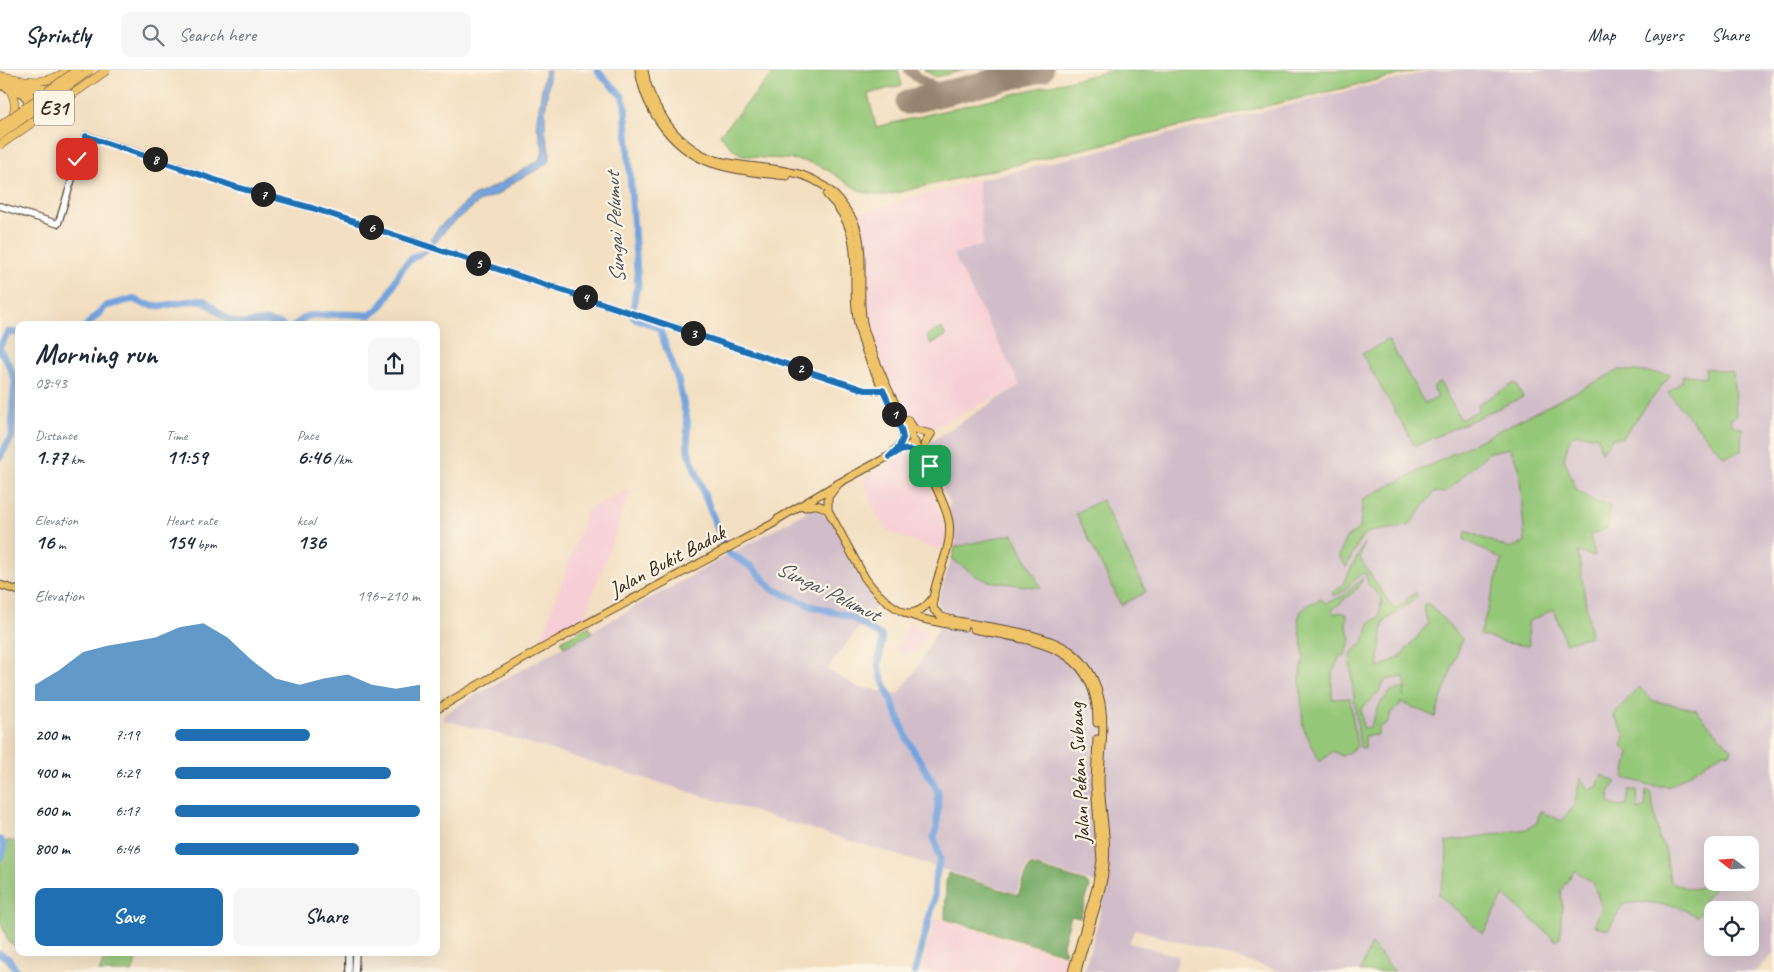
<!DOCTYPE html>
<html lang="en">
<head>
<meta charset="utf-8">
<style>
  :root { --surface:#fff; --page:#f6f6f7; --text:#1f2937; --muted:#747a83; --line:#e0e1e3; --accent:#1f6fb2 }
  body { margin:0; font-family:Caveat,sans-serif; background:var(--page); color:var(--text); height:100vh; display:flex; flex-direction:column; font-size:19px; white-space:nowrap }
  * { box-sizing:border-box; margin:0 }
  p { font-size:16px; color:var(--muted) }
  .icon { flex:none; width:28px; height:28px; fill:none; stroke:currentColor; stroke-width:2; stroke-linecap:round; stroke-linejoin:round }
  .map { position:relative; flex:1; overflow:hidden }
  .sheet { position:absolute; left:15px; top:251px; width:425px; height:635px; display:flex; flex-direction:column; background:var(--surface); border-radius:10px; box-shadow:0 5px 20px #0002 }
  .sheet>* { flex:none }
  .needle { width:32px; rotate:287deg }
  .buttons { position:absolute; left:1704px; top:766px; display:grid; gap:10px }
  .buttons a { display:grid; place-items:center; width:55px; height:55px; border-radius:10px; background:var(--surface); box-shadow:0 5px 20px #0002; font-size:25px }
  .pin { position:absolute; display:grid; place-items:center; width:42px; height:42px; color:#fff; margin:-21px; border-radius:10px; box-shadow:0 2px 8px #0006 }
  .km { position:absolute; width:25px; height:25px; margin:-12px; border-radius:50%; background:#222; color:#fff; font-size:14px; line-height:25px; text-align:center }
  .round { display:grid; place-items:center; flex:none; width:52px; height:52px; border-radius:10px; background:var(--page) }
  .overview { display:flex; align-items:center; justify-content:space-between; height:85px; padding:0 20px }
  h1 { font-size:28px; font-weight:700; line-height:38px }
  .figures { display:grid; grid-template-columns:repeat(3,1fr); gap:8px; height:85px; padding:5px 20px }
  .figures div { display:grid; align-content:center }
  .figures b { font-size:21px; font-weight:700 }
  .figures small { font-size:14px; font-weight:400 }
  .figures p { font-size:14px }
  .chart { height:140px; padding:10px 20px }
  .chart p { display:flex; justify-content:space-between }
  .chart svg { width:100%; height:90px; margin-top:5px; fill:var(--accent); opacity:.7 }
  .action { display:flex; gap:10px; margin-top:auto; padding:10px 20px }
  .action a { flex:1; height:58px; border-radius:10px; background:var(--accent); color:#fff; font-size:20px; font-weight:700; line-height:58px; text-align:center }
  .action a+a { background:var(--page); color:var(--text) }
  ul { padding:0 20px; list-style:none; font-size:16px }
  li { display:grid; grid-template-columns:80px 60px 1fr; align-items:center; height:38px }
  li i { height:12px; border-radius:6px; background:var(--accent) }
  header { display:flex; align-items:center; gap:30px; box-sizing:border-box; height:70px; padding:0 25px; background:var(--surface); border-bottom:1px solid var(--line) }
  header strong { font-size:24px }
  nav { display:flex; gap:28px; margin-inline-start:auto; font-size:18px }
  .search { width:350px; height:45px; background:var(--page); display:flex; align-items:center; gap:12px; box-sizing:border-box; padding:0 18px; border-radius:10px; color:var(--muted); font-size:19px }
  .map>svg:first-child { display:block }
</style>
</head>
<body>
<header>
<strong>Sprintly</strong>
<div class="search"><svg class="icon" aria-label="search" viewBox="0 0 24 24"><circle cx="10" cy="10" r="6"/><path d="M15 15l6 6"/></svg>Search here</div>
<nav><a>Map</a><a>Layers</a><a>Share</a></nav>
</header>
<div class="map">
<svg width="1774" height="902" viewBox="0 0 1774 902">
  <rect width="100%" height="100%" fill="#fcf5e5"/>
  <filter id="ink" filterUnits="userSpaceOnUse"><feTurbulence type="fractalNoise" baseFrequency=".02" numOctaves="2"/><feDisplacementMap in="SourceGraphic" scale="10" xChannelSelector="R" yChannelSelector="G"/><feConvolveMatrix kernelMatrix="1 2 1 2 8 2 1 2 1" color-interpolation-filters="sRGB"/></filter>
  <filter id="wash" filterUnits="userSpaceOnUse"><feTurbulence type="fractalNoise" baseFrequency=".0096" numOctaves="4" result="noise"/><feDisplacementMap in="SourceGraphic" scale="20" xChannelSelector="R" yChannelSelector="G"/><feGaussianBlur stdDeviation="1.12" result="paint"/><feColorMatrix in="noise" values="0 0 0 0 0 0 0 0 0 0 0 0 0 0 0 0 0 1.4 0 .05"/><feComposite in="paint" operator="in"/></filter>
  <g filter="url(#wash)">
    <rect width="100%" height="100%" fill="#f3dfc1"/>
    <g fill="#f6cfd6">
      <path d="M 978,110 L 983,176 L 953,185 L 1021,315 L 930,359 L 918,357 L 909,349 L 897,332 L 868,259 L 857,143 Z"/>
      <path d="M 909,382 L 921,410 L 925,411 L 934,428 L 943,452 L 946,462 L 945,475 L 943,477 L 934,479 L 894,464 L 886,459 L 879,450 L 863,411 L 865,407 Z"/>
      <path d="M 631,419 L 583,551 L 538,577 L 588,439 Z"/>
      <path d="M 910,552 L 929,563 L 918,581 L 906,587 L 894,580 Z"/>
      <path d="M 935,847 L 963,857 L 1069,888 L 1065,902 L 922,902 Z"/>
    </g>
    <path fill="#d1bdc9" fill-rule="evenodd" d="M 1435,0 L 1774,0 L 1774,883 L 1756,902 L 1283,902 L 1135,859 L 1129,873 L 1179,886 L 1174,902 L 1084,902 L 1099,849 L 1105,816 L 1029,793 L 1016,823 L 920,792 L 499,664 L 444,650 L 442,646 L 474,626 L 810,440 L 817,440 L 826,447 L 830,444 L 876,536 L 827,599 L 857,617 L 898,624 L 916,600 L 946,543 L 937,535 L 955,477 L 956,467 L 948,439 L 950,433 L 926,380 L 930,372 L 1020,315 L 953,184 L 983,175 L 978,110 ZM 1712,775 L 1750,775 L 1750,812 L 1712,812 ZM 1712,840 L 1750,840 L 1750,878 L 1712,878 Z"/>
    <g fill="#94c778" stroke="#68784b" fill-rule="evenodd">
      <path d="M 776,0 L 898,0 L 902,15 L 868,24 L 876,57 L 1113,0 L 1421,0 L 887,125 C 852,127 841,102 811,93 C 790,86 761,91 741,84 C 733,81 727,72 721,66 L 720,64 Z"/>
      <path d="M 924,0 L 964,0 L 936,7 Z"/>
      <path d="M 942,258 L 946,266 L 931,274 L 926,266 Z"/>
      <path d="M 1388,270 L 1425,334 L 1438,327 L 1433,317 L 1440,312 L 1461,350 L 1479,340 L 1478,334 L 1515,313 L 1523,327 L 1415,376 L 1362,284 Z"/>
      <path d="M 1705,298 L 1733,302 L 1736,346 L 1730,348 L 1733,356 L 1742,358 L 1741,381 L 1724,387 L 1668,323 L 1682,311 L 1683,305 L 1706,307 Z"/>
      <path d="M 1619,300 L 1671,304 L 1622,368 L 1613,368 L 1601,382 L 1598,367 L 1577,364 L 1570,368 L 1564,388 L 1576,420 L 1597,433 L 1610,435 L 1608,458 L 1590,465 L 1595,486 L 1578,482 L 1591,566 L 1565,573 L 1554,539 L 1528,552 L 1529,576 L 1507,573 L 1480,565 L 1502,490 L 1464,469 L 1466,461 L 1508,478 L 1525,473 L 1519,397 L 1510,378 L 1489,382 L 1445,423 L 1434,422 L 1409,456 L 1369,462 L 1361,468 L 1346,497 L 1339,486 L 1345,469 L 1360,458 L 1363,429 Z"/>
      <path d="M 1102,430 L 1146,522 L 1121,535 L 1076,443 Z"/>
      <path d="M 1013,464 L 1041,518 L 988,511 L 976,506 L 952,489 L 955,477 Z"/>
      <path d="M 1364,473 L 1360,488 L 1368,501 L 1393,538 L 1398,537 L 1416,522 L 1417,527 L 1383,553 L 1378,598 L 1401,586 L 1428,554 L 1423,535 L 1428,533 L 1462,569 L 1435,647 L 1401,632 L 1400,636 L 1391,642 L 1388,653 L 1379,657 L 1378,665 L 1365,666 L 1365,679 L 1360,677 L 1350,594 L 1352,582 L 1363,573 L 1369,553 L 1379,547 L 1382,528 L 1369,515 L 1365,503 L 1361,504 L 1341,523 L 1333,526 L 1332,523 L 1342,516 ZM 1404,607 L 1406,617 L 1403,626 L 1405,618 L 1391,621 L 1380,634 L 1370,657 L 1363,658 L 1361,639 L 1380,621 L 1385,610 Z"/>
      <path d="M 1363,508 L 1358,518 L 1332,540 L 1335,544 L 1340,542 L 1347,544 L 1346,555 L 1351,569 L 1345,586 L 1340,586 L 1332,604 L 1332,629 L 1350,628 L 1357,677 L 1342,686 L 1333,681 L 1320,692 L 1303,657 L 1300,607 L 1304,586 L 1298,549 L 1301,541 L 1307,535 L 1321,529 L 1326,533 L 1343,526 Z"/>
      <path d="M 589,556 L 592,563 L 564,577 L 561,571 Z"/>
      <path d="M 1639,617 L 1653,631 L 1695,639 L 1731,679 L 1730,684 L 1722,683 L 1670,716 L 1654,716 L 1624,708 L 1629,682 L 1622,676 L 1625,665 L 1613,645 Z"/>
      <path d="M 1602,705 L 1616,712 L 1609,722 L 1609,733 L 1619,737 L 1627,734 L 1629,720 L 1637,720 L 1638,740 L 1645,737 L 1646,720 L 1651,722 L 1659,770 L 1665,777 L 1670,811 C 1687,820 1694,822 1711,812 L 1709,799 L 1711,794 L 1712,795 L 1712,812 L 1719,813 L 1703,831 L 1703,840 L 1697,846 L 1676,836 L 1644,832 L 1623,834 L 1609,859 L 1594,856 L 1602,838 L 1593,813 L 1575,800 L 1561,820 L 1562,833 L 1560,868 L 1556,871 L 1504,825 L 1483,864 L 1438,824 C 1446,806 1448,791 1446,772 L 1526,759 L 1537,753 L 1540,741 L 1562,751 L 1574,736 L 1580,708 L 1589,720 L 1597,717 Z"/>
      <path d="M 8,770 L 18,773 L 19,771 L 19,878 L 9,872 L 0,852 L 0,793 Z"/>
      <path d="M 1371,874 L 1395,902 L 1360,902 Z"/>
      <path d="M 106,883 L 106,882 L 140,883 L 132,902 L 99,902 Z"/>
    </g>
    <path fill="#77ac68" stroke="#596b43" d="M 1030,795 L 1086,812 L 1090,816 L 1080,848 L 1071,846 L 1063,874 L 1065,884 L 945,849 L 946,812 L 948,803 L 1018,825 Z"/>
    <path fill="#73a3dd" stroke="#57667e" d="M 545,0 L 550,0 L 545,43 L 545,60 L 550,85 L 549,91 L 539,99 L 517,110 L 499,124 L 479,132 L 447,158 L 429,181 L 412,191 L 411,186 L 424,180 L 438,158 L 473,126 L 497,115 L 538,91 L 542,85 L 543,79 L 537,56 L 537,49 Z"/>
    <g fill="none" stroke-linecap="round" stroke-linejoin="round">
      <g stroke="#73a3dd" stroke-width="7">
        <path d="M 598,0 L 599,3 L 622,26 L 625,35 L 638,215 L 635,224 L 633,247 L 659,258 L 678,310 L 687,350 L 688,381 L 724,476 L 729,483 L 752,497 L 773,519 L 811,536 L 852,547 L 881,566 L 882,571 L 878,596 L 882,608 L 908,671 L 938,721 L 937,758 L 934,767 L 940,789 L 935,810 L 934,830 L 915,902"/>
        <path d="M 87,255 L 106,236 L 133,229 L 144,234 L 160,236 L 197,230 L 205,231 L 230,251 L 244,254 L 265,251 L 282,255"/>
        <path d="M 295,255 L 307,246 L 341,244 L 370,245 C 395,232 393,195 418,185"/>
        <path d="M 0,276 L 8,262 L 19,263"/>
        <path d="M 0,280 L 10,297 L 15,311 L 13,333 L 12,366 L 0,387"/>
        <path d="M 0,770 L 3,773 L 4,780 L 0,788"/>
        <path d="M 0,884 L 9,889 L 17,902"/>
      </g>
      <path stroke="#978470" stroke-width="10" d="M 909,0 C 922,14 939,20 958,20"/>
      <path stroke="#978470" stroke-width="25" d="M 908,32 L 1041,0"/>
    </g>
  </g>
  <g filter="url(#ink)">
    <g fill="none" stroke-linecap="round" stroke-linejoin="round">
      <g stroke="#574536" stroke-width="8">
        <g id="minor">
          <path d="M 0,136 L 58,154 L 86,65 L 236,117 L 312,138 L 865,320 L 883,320"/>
          <path d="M 349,902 L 349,882"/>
          <path d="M 355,902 L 356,882"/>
        </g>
      </g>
      <g stroke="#574536" stroke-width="9">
        <g id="major">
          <path d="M 639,0 C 646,43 675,83 718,95 C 740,102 764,103 787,106"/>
          <path d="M 644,0 C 646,17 654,34 664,49 C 675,67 695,84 716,90 C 758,102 809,92 839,130 C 844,137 850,144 854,152 C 868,181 855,229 865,261 C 881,311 907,356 929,403 C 936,418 946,435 949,452 C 954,482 928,516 934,540 L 942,547 L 953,550 C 988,558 1041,561 1070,581 C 1085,592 1095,608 1099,625 C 1107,652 1100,684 1100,712 C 1101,742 1109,773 1104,803 C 1099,837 1084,868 1077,902"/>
          <path d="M 3,9 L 26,19 L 45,45"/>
          <path d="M 0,15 L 23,24 L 40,48"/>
          <path d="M 827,125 C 870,166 847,209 859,258 C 867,295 890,328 903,364 L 902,373 L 894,381"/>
          <path d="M 908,350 L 915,360 L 931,364"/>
          <path d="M 926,386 L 924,375 L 931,364"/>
          <path d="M 839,413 L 828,427 L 828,440 L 865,508 C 893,547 920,549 964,557"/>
          <path d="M 805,437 C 815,433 820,435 828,440"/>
          <path d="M 0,515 L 19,521"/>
          <path d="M 907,543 C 920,543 927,536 934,526"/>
          <path d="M 974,559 C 1035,572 1098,574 1097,653"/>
          <path d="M 436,640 C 546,573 661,515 774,453 L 778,449 L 839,413 L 915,372"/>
          <path d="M 1072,902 L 1096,818 L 1101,791 L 1095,714 L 1097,669"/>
        </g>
      </g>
      <g stroke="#574536" stroke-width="9">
        <g id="highway">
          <path d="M 0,6 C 27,11 44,17 69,0"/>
          <path d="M 20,15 L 39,19 L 52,19"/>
          <path d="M 9,17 C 15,29 17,38 11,50"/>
        </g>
      </g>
      <use href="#minor" stroke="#fff" stroke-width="5.5"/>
      <use href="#major" stroke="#efc469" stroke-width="7"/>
      <use href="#highway" stroke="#efc469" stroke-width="8"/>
      <g stroke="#574536" stroke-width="9" stroke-linecap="butt">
        <g id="highway-bridge">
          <path d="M 0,56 L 77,0"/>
          <path d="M 0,65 L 90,0"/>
          <path d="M 0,75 L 107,0"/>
        </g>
      </g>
      <use href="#highway-bridge" stroke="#efc469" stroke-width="8"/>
    </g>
  </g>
  <g fill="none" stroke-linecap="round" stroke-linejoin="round" filter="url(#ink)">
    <g stroke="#fff" stroke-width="10">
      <path id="route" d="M 77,89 L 86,66 L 236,117 L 312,138 L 865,320 L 883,320 L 901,359 L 903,368 L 899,377 L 889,387 C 903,379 906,377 920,384 L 929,403 L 930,396"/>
    </g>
    <use href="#route" stroke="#1f6fb2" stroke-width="6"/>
  </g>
  <g text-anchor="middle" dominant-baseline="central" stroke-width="4.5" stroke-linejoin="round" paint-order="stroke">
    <rect fill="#fcf5e5" stroke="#75675a" stroke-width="1" x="34" y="20.5" width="40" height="35" rx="4"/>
    <g font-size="20" font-weight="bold" fill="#3b2a1e">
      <text x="54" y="38">E31</text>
    </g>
    <g font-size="21" fill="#3b2a1e" stroke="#fcf5e5">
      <text transform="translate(667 491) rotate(-28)">Jalan Bukit Badak</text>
      <text transform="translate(1079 703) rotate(-93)">Jalan Pekan Subang</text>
    </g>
    <g font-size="22" font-style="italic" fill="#4f5461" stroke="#fcf5e5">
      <text transform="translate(615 158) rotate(-93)">Sungai Pelumut</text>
      <text transform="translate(828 521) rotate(26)">Sungai Pelumut</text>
    </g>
  </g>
</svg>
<div class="buttons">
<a><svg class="needle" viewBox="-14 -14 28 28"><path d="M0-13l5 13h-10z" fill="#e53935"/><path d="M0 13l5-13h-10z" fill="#747a83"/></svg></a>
<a><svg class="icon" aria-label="locate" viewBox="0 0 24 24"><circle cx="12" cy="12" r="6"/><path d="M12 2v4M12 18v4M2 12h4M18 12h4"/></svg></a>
</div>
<div class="pin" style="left:930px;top:396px;background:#1e9e55"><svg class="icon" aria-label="arrive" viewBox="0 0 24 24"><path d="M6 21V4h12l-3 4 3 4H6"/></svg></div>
<div class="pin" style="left:77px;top:89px;background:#d93025"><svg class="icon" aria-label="check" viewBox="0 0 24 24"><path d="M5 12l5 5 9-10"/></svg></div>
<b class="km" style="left:894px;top:344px">1</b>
<b class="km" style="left:800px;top:298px">2</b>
<b class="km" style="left:693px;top:263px">3</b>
<b class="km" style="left:585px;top:227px">4</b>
<b class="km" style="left:478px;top:193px">5</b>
<b class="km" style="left:371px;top:157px">6</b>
<b class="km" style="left:263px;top:124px">7</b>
<b class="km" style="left:155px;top:89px">8</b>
<section class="sheet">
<div class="overview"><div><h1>Morning run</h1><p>08:43</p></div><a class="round"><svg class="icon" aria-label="share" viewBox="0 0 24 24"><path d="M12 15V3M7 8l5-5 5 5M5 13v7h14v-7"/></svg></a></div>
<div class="figures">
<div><p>Distance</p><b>1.77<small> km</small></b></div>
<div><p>Time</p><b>11:59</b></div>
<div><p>Pace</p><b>6:46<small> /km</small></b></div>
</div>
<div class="figures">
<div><p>Elevation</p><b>16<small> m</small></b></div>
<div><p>Heart rate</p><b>154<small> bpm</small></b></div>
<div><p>kcal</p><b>136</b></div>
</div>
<div class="chart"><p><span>Elevation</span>196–210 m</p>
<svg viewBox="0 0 160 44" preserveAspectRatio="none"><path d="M0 44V36L10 29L20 20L30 17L40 15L50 13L60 8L70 6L80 13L90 24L100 33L110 36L120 33L130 31L140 36L150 38L160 36V44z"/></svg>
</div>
<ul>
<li><b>200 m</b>7:19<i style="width:55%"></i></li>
<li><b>400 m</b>6:29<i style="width:88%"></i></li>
<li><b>600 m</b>6:17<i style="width:100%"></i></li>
<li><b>800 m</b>6:46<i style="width:75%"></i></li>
</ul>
<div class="action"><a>Save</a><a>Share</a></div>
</section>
</div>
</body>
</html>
